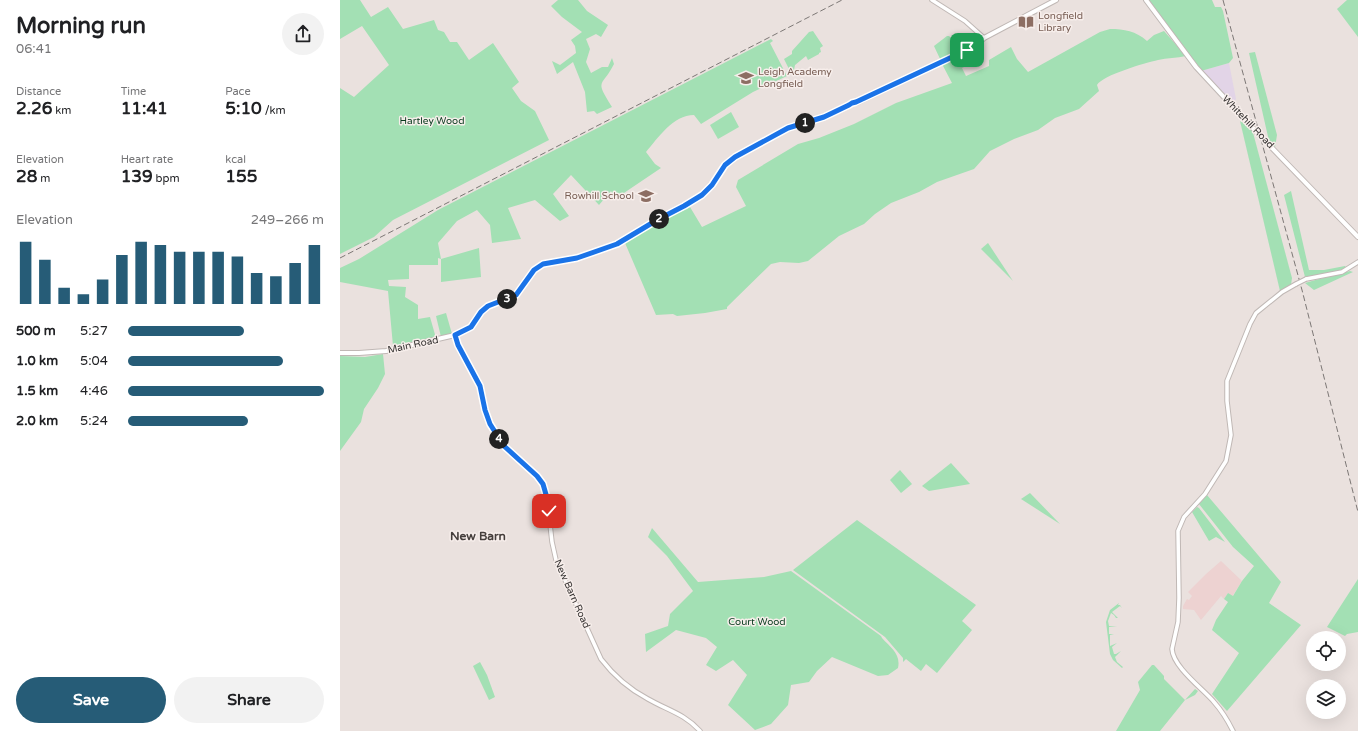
<!DOCTYPE html>
<html lang="en">
<head>
<meta charset="utf-8">
<style>
  :root { --surface:#fff; --page:#f2f2f2; --text:#202124; --muted:#757577; --accent:#265c77 }
  body { margin:0; font-family:"Varela Round",sans-serif; background:var(--page); color:var(--text); height:100vh; display:flex; flex-direction:column; font-size:15px; white-space:nowrap }
  * { box-sizing:border-box; margin:0 }
  p { font-size:13px; color:var(--muted) }
  .icon { flex:none; width:22px; height:22px; fill:none; stroke:currentColor; stroke-width:2; stroke-linecap:round; stroke-linejoin:round }
  .map { position:relative; flex:1; overflow:hidden }
  .details { display:flex; flex-direction:column; background:var(--surface); width:340px }
  .details>* { flex:none }
  .fabs { position:absolute; left:966px; top:631px; display:grid; gap:8px }
  .fabs a { display:grid; place-items:center; width:40px; height:40px; border-radius:50%; background:var(--surface); box-shadow:0 4px 16px #0002; font-size:20px }
  .pin { position:absolute; display:grid; place-items:center; width:34px; height:34px; color:#fff; margin:-17px; border-radius:8px; box-shadow:0 2px 6px #0006 }
  .km { position:absolute; width:20px; height:20px; margin:-10px; border-radius:50%; background:#222; color:#fff; font-size:11px; line-height:20px; text-align:center }
  .round { display:grid; place-items:center; flex:none; width:42px; height:42px; border-radius:21px; background:var(--page) }
  .overview { display:flex; align-items:center; justify-content:space-between; height:68px; padding:0 16px }
  h1 { font-size:22px; font-weight:800; line-height:30px }
  .metrics { display:grid; grid-template-columns:repeat(3,1fr); gap:6px; height:68px; padding:4px 16px }
  .metrics div { display:grid; align-content:center }
  .metrics b { font-size:17px; font-weight:800 }
  .metrics small { font-size:11px; font-weight:400 }
  .metrics p { font-size:11px }
  .chart { height:112px; padding:8px 16px }
  .chart p { display:flex; justify-content:space-between }
  .chart svg { width:100%; height:72px; margin-top:4px; stroke:var(--accent); stroke-width:6 }
  .action { display:flex; gap:8px; margin-top:auto; padding:8px 16px }
  .action a { flex:1; height:46px; border-radius:24px; background:var(--accent); color:#fff; font-size:16px; font-weight:800; line-height:46px; text-align:center }
  .action a+a { background:var(--page); color:var(--text) }
  ul { padding:0 16px; list-style:none; font-size:13px }
  li { display:grid; grid-template-columns:64px 48px 1fr; align-items:center; height:30px }
  li i { height:10px; border-radius:5px; background:var(--accent) }
  main { display:flex; flex:1; min-height:0 }
  .map>svg:first-child { display:block }
</style>
</head>
<body>
<main>
<section class="details">
<div class="overview"><div><h1>Morning run</h1><p>06:41</p></div><a class="round"><svg class="icon" aria-label="share" viewBox="0 0 24 24"><path d="M12 15V3M7 8l5-5 5 5M5 13v7h14v-7"/></svg></a></div>
<div class="metrics">
<div><p>Distance</p><b>2.26<small> km</small></b></div>
<div><p>Time</p><b>11:41</b></div>
<div><p>Pace</p><b>5:10<small> /km</small></b></div>
</div>
<div class="metrics">
<div><p>Elevation</p><b>28<small> m</small></b></div>
<div><p>Heart rate</p><b>139<small> bpm</small></b></div>
<div><p>kcal</p><b>155</b></div>
</div>
<div class="chart"><p><span>Elevation</span>249–266 m</p>
<svg viewBox="0 0 160 44" preserveAspectRatio="none"><path d="M5 44V6M15 44V17M25 44V34M35 44V38M45 44V29M55 44V14M65 44V6M75 44V8M85 44V12M95 44V12M105 44V12M115 44V15M125 44V25M135 44V27M145 44V19M155 44V8"/></svg>
</div>
<ul>
<li><b>500 m</b>5:27<i style="width:59%"></i></li>
<li><b>1.0 km</b>5:04<i style="width:79%"></i></li>
<li><b>1.5 km</b>4:46<i style="width:100%"></i></li>
<li><b>2.0 km</b>5:24<i style="width:61%"></i></li>
</ul>
<div class="action"><a>Save</a><a>Share</a></div>
</section>
<div class="map">
<svg width="1018" height="731" viewBox="0 0 1018 731">
  <rect width="100%" height="100%" fill="#eae1de"/>
  <path fill="#edd2d1" d="M 881,561 L 902,581 L 892,597 L 888,593 L 884,599 L 881,596 L 861,620 L 854,610 L 843,609 L 843,606 L 847,599 L 849,600 L 852,596 L 848,592 L 866,574 Z"/>
  <path fill="#e2d4e7" d="M 889,63 L 896,99 L 893,104 L 861,71 Z"/>
  <g fill="#a3e0b4">
    <path d="M 0,0 L 20,0 L 31,17 L 48,7 L 63,29 L 94,20 L 98,30 L 104,32 L 110,42 L 117,42 L 129,60 L 153,43 L 179,82 L 172,88 L 181,101 L 195,111 L 209,140 L 53,220 L 34,237 L 0,254 L 0,88 L 14,97 L 49,65 L 22,26 L 0,39 Z"/>
    <path d="M 218,0 L 238,0 L 247,11 L 268,25 L 261,37 L 256,34 L 246,39 L 250,49 L 246,62 L 251,73 L 262,67 L 268,67 L 272,58 L 274,64 C 262,88 254,78 272,107 L 257,114 L 254,111 L 247,112 L 245,92 L 233,62 L 217,74 L 212,61 L 220,65 L 236,53 L 235,46 L 231,40 L 242,32 L 222,17 L 211,6 Z"/>
    <path d="M 808,0 L 872,0 L 875,7 L 881,7 L 883,11 L 893,58 L 889,63 L 861,71 Z"/>
    <path d="M 1007,0 L 1018,0 L 1018,37 L 997,9 Z"/>
    <path d="M 770,29 C 784,29 796,31 807,41 L 814,35 L 824,31 L 846,56 C 837,58 827,58 818,60 C 805,63 763,75 757,85 L 759,91 L 739,109 L 715,118 L 698,130 L 674,139 L 650,151 L 634,169 L 597,182 L 579,192 L 551,203 L 535,214 L 524,224 L 499,236 L 468,261 L 459,263 L 440,262 L 431,264 L 387,307 L 387,309 L 365,313 L 337,316 L 333,314 L 316,315 L 285,243 L 312,226 L 350,207 L 362,227 L 406,206 L 396,187 L 398,180 L 458,144 L 479,138 L 514,124 L 556,103 L 612,83 L 602,64 L 623,54 L 628,65 L 622,68 L 626,76 L 649,66 L 649,60 L 671,47 L 677,59 L 688,72 L 760,32 Z"/>
    <path d="M 473,31 L 483,46 L 480,48 L 481,52 L 479,53 L 479,54 L 468,60 L 466,56 L 455,65 L 454,70 L 451,73 L 444,59 L 452,54 L 452,51 L 469,32 Z"/>
    <path d="M 607,36 L 609,36 L 624,50 L 601,61 L 594,46 Z"/>
    <path d="M 431,39 L 433,41 L 430,43 L 447,76 L 413,92 L 361,124 L 354,115 C 333,115 318,138 306,152 L 315,164 L 321,168 L 275,199 L 271,191 L 259,205 L 231,175 L 213,194 L 229,216 L 220,221 L 195,200 L 168,208 L 181,239 L 152,243 L 150,225 L 137,210 L 117,221 L 98,243 L 101,259 L 139,248 L 141,277 L 101,282 L 101,259 L 98,258 L 98,265 L 69,265 L 69,279 L 48,280 L 49,286 L 66,287 L 65,297 L 78,305 L 78,319 L 90,317 L 96,338 L 53,346 L 48,291 L 0,282 L 0,268 L 19,259 L 98,210 Z"/>
    <path d="M 915,52 L 937,135 L 935,147 L 929,141 L 909,53 Z"/>
    <path d="M 391,112 L 399,127 L 378,139 L 370,125 Z"/>
    <path d="M 900,121 L 912,129 L 952,278 L 951,285 L 940,291 Z"/>
    <path d="M 951,191 L 969,270 L 984,270 L 1005,266 L 1006,268 L 990,273 L 965,277 L 944,195 Z"/>
    <path d="M 648,243 L 673,281 L 641,249 Z"/>
    <path d="M 1010,271 L 1013,272 L 974,290 L 965,283 C 980,278 995,276 1010,271 Z"/>
    <path d="M 106,313 L 112,334 L 101,337 L 96,316 Z"/>
    <path d="M 43,354 L 45,374 L 38,388 L 24,409 L 21,422 L 0,451 L 0,356 L 25,357 Z"/>
    <path d="M 611,463 L 630,484 L 589,491 L 582,486 Z"/>
    <path d="M 560,470 L 572,484 L 561,493 L 550,480 Z"/>
    <path d="M 690,493 L 720,524 L 681,499 Z"/>
    <path d="M 867,495 L 941,582 L 929,603 L 961,625 L 887,711 L 872,694 L 899,653 L 872,630 L 876,620 L 888,602 L 884,599 L 888,593 L 893,596 L 902,581 L 914,566 L 893,547 L 859,504 Z"/>
    <path d="M 857,507 L 859,508 L 885,542 L 876,537 L 869,541 L 852,512 Z"/>
    <path d="M 517,520 L 636,605 L 622,621 L 632,630 L 597,673 L 586,664 L 581,671 L 566,659 L 563,662 L 563,658 L 545,637 L 453,570 Z"/>
    <path d="M 312,528 L 358,582 L 424,577 L 451,571 L 541,636 L 542,638 C 551,648 561,654 558,668 L 548,675 L 538,676 L 492,657 L 477,671 L 469,682 L 451,685 L 448,705 L 431,724 L 415,730 L 388,705 L 407,675 L 393,660 L 376,671 L 366,665 L 377,647 L 366,638 L 336,630 L 306,652 L 305,634 L 328,626 L 330,614 L 353,591 L 327,556 L 308,537 Z"/>
    <path d="M 1018,579 L 1018,632 L 1007,634 L 1005,636 L 987,627 Z"/>
    <path d="M 779,603 L 778,605 L 780,605 L 782,608 L 780,606 L 772,612 L 778,618 L 776,618 L 774,615 L 771,613 L 768,621 L 769,626 L 777,626 L 769,627 L 769,634 L 774,634 L 770,635 L 770,646 L 777,643 L 772,647 L 774,654 L 776,654 L 781,651 L 775,657 L 777,662 L 783,667 L 782,668 L 773,660 L 770,654 L 766,622 L 770,610 Z"/>
    <path d="M 140,662 L 147,675 L 155,697 L 149,700 L 133,666 Z"/>
    <path d="M 812,665 L 814,665 L 824,676 L 824,679 L 845,700 L 855,689 L 858,691 L 855,695 L 845,700 L 820,731 L 776,731 L 800,690 L 798,682 Z"/>
  </g>
  <g fill="none" stroke-linecap="round" stroke-linejoin="round">
    <g stroke="#c0b8b5" stroke-width="5.5">
      <g id="minor">
        <path d="M 592,0 L 625,21 L 644,38"/>
        <path d="M 966,279 L 1002,272 L 1018,262"/>
        <path d="M 115,335 L 117,345 L 122,355 L 138,380 L 145,410 L 150,424 L 159,440 L 164,446 L 197,476 L 203,484 L 207,498 L 212,542 L 216,560 L 261,659 C 274,676 289,689 308,699 C 327,710 345,714 360,731"/>
        <path d="M 893,731 C 888,721 882,711 874,702 C 863,689 833,667 832,649 L 838,622 L 839,598 L 838,531 L 844,517 L 865,494 L 886,461 L 891,435 L 887,401 L 887,381 L 910,324 L 916,313 L 942,292 L 956,284"/>
      </g>
    </g>
    <g stroke="#c0b8b5" stroke-width="6">
      <g id="major">
        <path d="M 806,0 L 856,67 L 907,122"/>
        <path d="M 931,147 L 1018,237"/>
        <path d="M 0,353 L 19,353 L 46,351 L 115,335 L 131,327 L 141,312 L 147,306 L 176,295 L 194,270 L 203,264 L 237,258 L 277,244 L 317,220 L 344,206 L 362,195 L 372,185 L 385,165 L 395,157 L 448,128 L 484,117 L 509,105 L 511,103 L 516,103 L 627,50 L 638,44 L 644,38 L 716,0"/>
      </g>
    </g>
    <use href="#minor" stroke="#fff" stroke-width="3.5"/>
    <use href="#major" stroke="#fff" stroke-width="4"/>
    <g stroke="#7c7775" stroke-width="1" stroke-dasharray="6 3" stroke-linecap="butt">
      <path d="M 883,0 L 962,290 L 1018,512"/>
      <path d="M 0,258 L 502,0"/>
    </g>
    <g stroke="#c0b8b5" stroke-width="5.5" stroke-linecap="butt">
      <path id="minor-bridge" d="M 956,284 L 966,279"/>
    </g>
    <g stroke="#c0b8b5" stroke-width="6" stroke-linecap="butt">
      <path id="major-bridge" d="M 907,122 L 931,147"/>
    </g>
    <use href="#minor-bridge" stroke="#fff" stroke-width="3.5"/>
    <use href="#major-bridge" stroke="#fff" stroke-width="4"/>
  </g>
  <g fill="none" stroke-linecap="round" stroke-linejoin="round">
    <g stroke="#fff" stroke-width="8">
      <path id="route" d="M 209,511 L 207,498 L 203,484 L 197,476 L 164,446 L 150,424 L 145,410 L 140,386 L 118,345 L 115,335 L 131,327 L 141,312 L 148,306 L 176,295 L 194,270 L 203,264 L 237,258 L 277,244 L 317,220 L 344,206 L 362,195 L 372,185 L 385,165 L 395,157 L 448,128 L 484,117 L 509,105 L 512,103 L 516,102 L 627,50"/>
    </g>
    <use href="#route" stroke="#1a73e8" stroke-width="5"/>
  </g>
  <defs>
    <g id="library-bare" transform="scale(1.2)"><path d="M-6-4Q-3-5.5-.7-3.5V5Q-3 3-6 4ZM6-4Q3-5.5 .7-3.5V5Q3 3 6 4Z" fill="#8d6e63" stroke="#f7eeeb" stroke-width="2.5" paint-order="stroke"/></g>
    <g id="school-bare" transform="scale(1.2)"><path d="M0-5L7-2L0 1L-7-2ZM-4 1L0 2.5L4 1V4Q0 6-4 4Z" fill="#8d6e63" stroke="#f7eeeb" stroke-width="2.5" paint-order="stroke"/></g>
  </defs>
  <g fill-rule="evenodd">
    <use href="#library-bare" x="686" y="22"/>
    <use href="#school-bare" x="406" y="78"/>
    <use href="#school-bare" x="306" y="196"/>
  </g>
  <g text-anchor="middle" dominant-baseline="central" stroke-width="3" stroke-linejoin="round" paint-order="stroke">
    <g font-size="10" fill="#785e54" stroke="#f7eeeb" text-anchor="start">
      <text x="698" y="16">Longfield<tspan x="698" dy="12">Library</tspan></text>
      <text x="418" y="72">Leigh Academy<tspan x="418" dy="12">Longfield</tspan></text>
      <text x="294" y="196" text-anchor="end">Rowhill School</text>
    </g>
    <g font-size="10" fill="#073a1d" stroke="#f7eeeb">
      <text x="92" y="121">Hartley Wood</text>
      <text x="417" y="622">Court Wood</text>
    </g>
    <g font-size="10" fill="#363332" stroke="#f7eeeb">
      <text transform="translate(908 122) rotate(46)">Whitehill Road</text>
      <text transform="translate(73 345) rotate(-12)">Main Road</text>
      <text transform="translate(232 594) rotate(66)">New Barn Road</text>
    </g>
    <g font-size="12" font-weight="bold" fill="#453e3c" stroke="#f7eeeb">
      <text x="138" y="536">New Barn</text>
    </g>
  </g>
</svg>
<div class="fabs">
<a><svg class="icon" aria-label="locate" viewBox="0 0 24 24"><circle cx="12" cy="12" r="6"/><path d="M12 2v4M12 18v4M2 12h4M18 12h4"/></svg></a>
<a><svg class="icon" aria-label="layers" viewBox="0 0 24 24"><path d="M12 4l9 5-9 5-9-5zM3 14l9 5 9-5"/></svg></a>
</div>
<div class="pin" style="left:627px;top:50px;background:#1e9e55"><svg class="icon" aria-label="arrive" viewBox="0 0 24 24"><path d="M6 21V4h12l-3 4 3 4H6"/></svg></div>
<div class="pin" style="left:209px;top:511px;background:#d93025"><svg class="icon" aria-label="check" viewBox="0 0 24 24"><path d="M5 12l5 5 9-10"/></svg></div>
<b class="km" style="left:465px;top:123px">1</b>
<b class="km" style="left:319px;top:219px">2</b>
<b class="km" style="left:167px;top:299px">3</b>
<b class="km" style="left:159px;top:439px">4</b>
</div>
</main>
</body>
</html>
